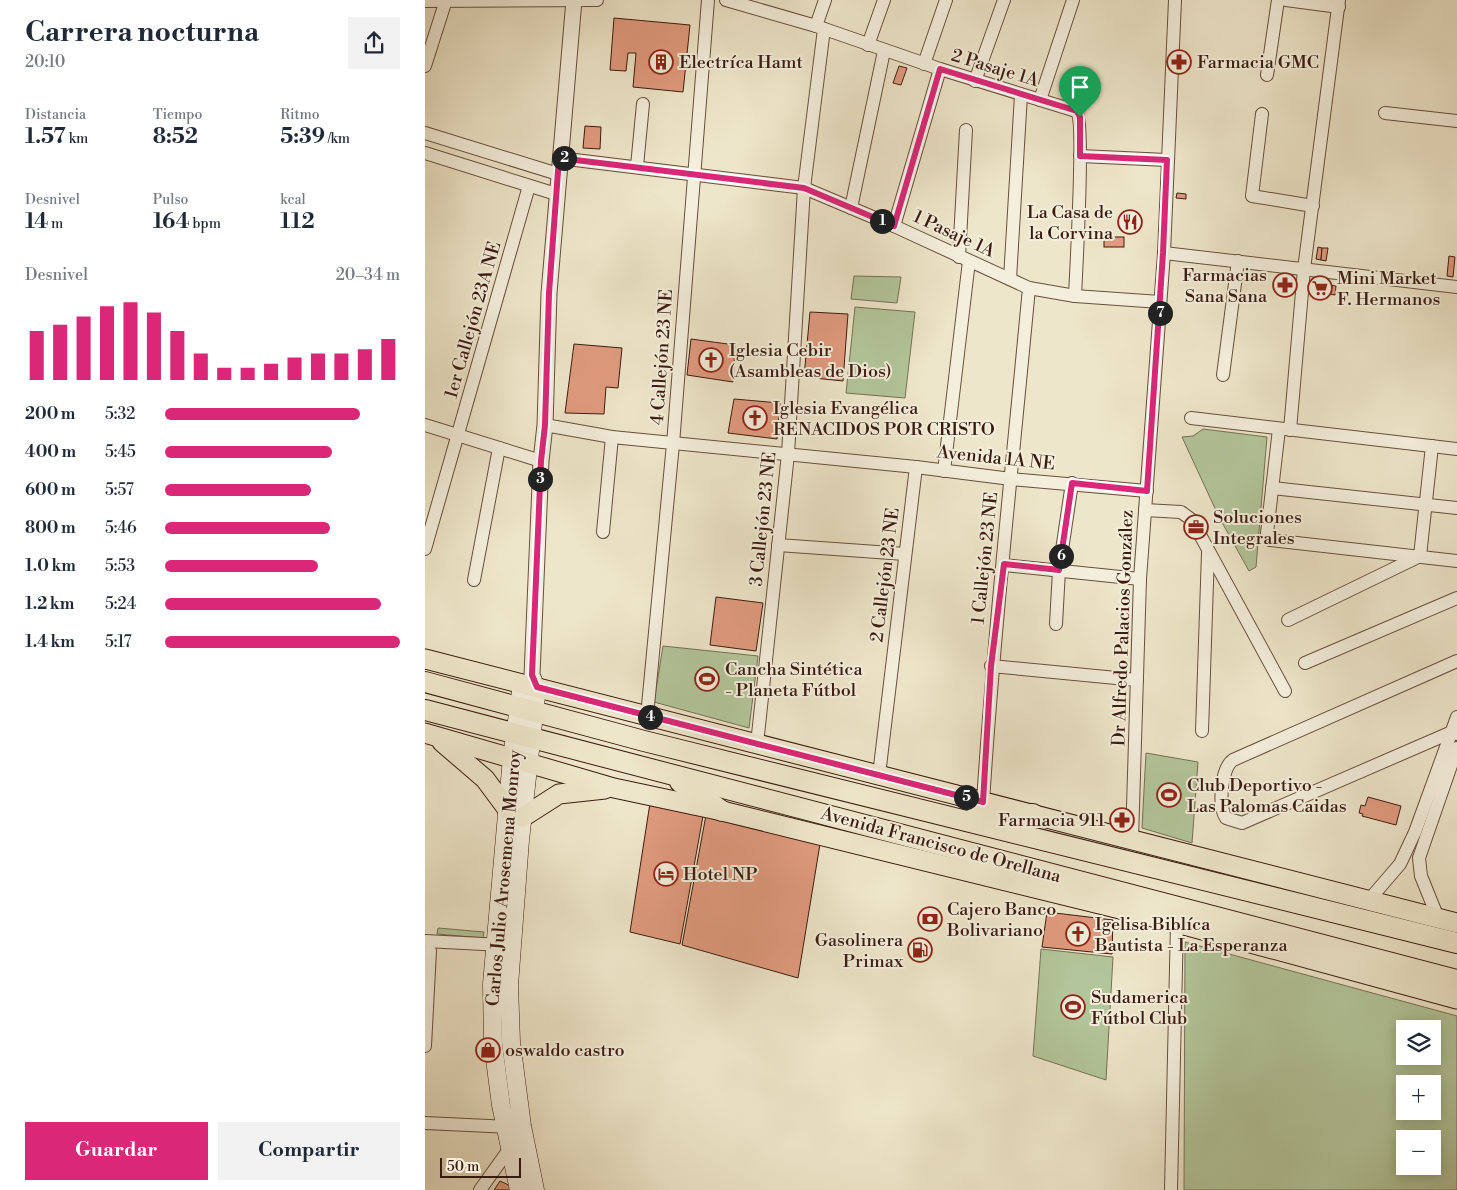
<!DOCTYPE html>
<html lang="es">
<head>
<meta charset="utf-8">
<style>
  :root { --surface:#fff; --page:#f2f2f3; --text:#1f2937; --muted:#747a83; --accent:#db2777 }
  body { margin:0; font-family:"Libre Bodoni",serif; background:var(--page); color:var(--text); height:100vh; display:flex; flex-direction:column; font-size:19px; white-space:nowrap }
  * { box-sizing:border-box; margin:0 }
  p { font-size:16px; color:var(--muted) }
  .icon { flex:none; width:28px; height:28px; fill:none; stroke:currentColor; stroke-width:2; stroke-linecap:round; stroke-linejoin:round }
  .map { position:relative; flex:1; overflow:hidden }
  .sheet { display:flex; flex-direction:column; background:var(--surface); width:425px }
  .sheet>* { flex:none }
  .controls { position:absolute; left:971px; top:1020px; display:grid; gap:10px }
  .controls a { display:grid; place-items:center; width:45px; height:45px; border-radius:0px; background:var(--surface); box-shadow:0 2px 12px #0003; font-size:25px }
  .scale { position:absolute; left:15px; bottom:12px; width:81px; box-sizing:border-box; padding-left:5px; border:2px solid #3b1b10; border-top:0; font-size:14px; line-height:18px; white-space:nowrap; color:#3b1b10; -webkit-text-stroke:4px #f4efdd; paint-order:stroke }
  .pin { position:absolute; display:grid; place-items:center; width:42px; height:42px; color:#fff; margin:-51px -21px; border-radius:50% 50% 50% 0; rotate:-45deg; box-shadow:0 0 5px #0007 }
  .pin .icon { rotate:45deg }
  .km { position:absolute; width:25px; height:25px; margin:-12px; border-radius:50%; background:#222; color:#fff; font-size:14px; line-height:25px; text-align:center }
  .round { display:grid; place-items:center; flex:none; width:52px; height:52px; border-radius:0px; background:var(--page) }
  .head { display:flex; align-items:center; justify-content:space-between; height:85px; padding:0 25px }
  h1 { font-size:28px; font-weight:700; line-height:38px }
  .metrics { display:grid; grid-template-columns:repeat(3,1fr); gap:8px; height:85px; padding:5px 25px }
  .metrics div { display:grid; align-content:center }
  .metrics b { font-size:21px; font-weight:700 }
  .metrics small { font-size:14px; font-weight:400 }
  .metrics p { font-size:14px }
  .chart { height:140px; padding:10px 25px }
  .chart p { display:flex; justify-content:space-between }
  .chart svg { width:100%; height:90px; margin-top:5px; stroke:var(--accent); stroke-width:6 }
  .action { display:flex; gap:10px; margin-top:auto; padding:10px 25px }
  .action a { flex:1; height:58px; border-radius:0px; background:var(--accent); color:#fff; font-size:20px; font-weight:700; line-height:58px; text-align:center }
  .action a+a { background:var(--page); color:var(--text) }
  ul { padding:0 25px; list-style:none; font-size:16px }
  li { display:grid; grid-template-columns:80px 60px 1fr; align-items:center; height:38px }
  li i { height:12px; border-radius:6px; background:var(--accent) }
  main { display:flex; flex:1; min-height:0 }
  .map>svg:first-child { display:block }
</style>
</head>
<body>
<main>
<section class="sheet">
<div class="head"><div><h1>Carrera nocturna</h1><p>20:10</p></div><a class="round"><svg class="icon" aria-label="share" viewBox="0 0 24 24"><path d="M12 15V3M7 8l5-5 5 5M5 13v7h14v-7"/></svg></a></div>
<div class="metrics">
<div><p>Distancia</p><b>1.57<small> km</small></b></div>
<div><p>Tiempo</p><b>8:52</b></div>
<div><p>Ritmo</p><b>5:39<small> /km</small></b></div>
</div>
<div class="metrics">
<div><p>Desnivel</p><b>14<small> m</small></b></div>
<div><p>Pulso</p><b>164<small> bpm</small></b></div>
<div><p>kcal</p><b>112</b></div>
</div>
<div class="chart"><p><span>Desnivel</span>20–34 m</p>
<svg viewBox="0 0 160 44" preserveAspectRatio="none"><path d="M5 44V20M15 44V17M25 44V13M35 44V8M45 44V6M55 44V11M65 44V20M75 44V31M85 44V38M95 44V38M105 44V36M115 44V33M125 44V31M135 44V31M145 44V29M155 44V24"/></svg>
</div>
<ul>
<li><b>200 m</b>5:32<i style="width:83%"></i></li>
<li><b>400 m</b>5:45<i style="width:71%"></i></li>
<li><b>600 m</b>5:57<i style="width:62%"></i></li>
<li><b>800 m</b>5:46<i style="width:70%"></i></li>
<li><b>1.0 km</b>5:53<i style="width:65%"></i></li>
<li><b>1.2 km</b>5:24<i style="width:92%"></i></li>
<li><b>1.4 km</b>5:17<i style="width:100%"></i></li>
</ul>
<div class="action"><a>Guardar</a><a>Compartir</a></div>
</section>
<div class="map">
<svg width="1032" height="1190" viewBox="0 0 1032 1190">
  <rect width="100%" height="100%" fill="#eee6ca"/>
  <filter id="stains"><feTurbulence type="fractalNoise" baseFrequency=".004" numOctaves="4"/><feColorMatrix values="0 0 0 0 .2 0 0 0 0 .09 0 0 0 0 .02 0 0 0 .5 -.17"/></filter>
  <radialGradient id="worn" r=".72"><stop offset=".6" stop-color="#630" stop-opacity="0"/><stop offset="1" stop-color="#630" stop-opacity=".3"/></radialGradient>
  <g fill="#b3c69b" stroke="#777056" fill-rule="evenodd">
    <path d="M 429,276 L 476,277 L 472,303 L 426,299 Z"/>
    <path d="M 430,307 L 490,312 L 480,398 L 421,393 Z"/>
    <path d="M 778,429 L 842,437 L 831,567 L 824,571 L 794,517 L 757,437 L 768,436 Z"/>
    <path d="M 238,646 L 333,656 L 324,728 L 229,702 Z"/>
    <path d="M 721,753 L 773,762 L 767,843 L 717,828 Z"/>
    <path d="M 13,928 L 59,932 L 58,938 L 12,934 Z"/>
    <path d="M 760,942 L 1032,1016 L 1032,1190 L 759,1190 ZM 980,1029 L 1008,1029 L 1008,1056 L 980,1056 ZM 980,1084 L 1008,1084 L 1008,1111 L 980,1111 ZM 980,1139 L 1008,1139 L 1008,1166 L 980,1166 Z"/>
    <path d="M 616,949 L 688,957 L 681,1080 L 608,1056 Z"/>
  </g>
  <g fill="#e19b7f" stroke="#3b1b10">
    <path d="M 189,18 L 265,25 L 258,92 L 208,87 L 211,53 L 203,53 L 201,71 L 185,70 Z"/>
    <path d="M 474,66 L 482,68 L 476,85 L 468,83 Z"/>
    <path d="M 160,126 L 176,127 L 175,149 L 158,148 Z"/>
    <path d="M 752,193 L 761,194 L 761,199 L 751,198 Z"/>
    <rect x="679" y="237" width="20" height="10"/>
    <path d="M 893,247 L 897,248 L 896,260 L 891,259 Z"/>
    <path d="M 897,248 L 903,248 L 901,261 L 896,260 Z"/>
    <path d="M 1024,256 L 1030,257 L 1028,277 L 1022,276 Z"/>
    <path d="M 857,278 L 865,279 L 864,292 L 855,291 Z"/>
    <path d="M 891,283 L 911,286 L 910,295 L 889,292 Z"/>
    <path d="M 385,312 L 423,314 L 418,381 L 379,377 Z"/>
    <path d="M 266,339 L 310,345 L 308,382 L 262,375 Z"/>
    <path d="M 149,344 L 197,348 L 193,388 L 181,387 L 179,414 L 140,413 Z"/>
    <path d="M 309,399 L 355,403 L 352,439 L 303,433 Z"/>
    <path d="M 291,597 L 338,603 L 331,651 L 285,645 Z"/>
    <path d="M 943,797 L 976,806 L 971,825 L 937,816 L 938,814 L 934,813 L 936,805 L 940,806 Z"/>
    <path d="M 225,803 L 278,816 L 255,944 L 205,932 Z"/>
    <path d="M 281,815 L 395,844 L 373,978 L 257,945 Z"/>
    <path d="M 622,912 L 688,920 L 687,954 L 617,947 Z"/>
    <path d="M 75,1181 L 88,1187 L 89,1190 L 69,1190 Z"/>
  </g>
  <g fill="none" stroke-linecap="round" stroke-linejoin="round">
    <g stroke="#684e3e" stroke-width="14">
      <g id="minor">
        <path d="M 301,0 L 391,26 L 515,69 L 651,111 C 660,120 651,272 650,296"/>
        <path d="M 861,0 L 914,7"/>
        <path d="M 0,1 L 172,0"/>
        <path d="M 391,26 L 400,0"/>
        <path d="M 443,45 L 459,0"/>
        <path d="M 499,64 L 521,0"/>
        <path d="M 0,66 L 21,0"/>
        <path d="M 842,75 L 853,0"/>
        <path d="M 550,81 L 579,0"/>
        <path d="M 615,100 L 648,0"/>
        <path d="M 960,113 L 1032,121"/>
        <path d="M 837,114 L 827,196 L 888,206"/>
        <path d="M 0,133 L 133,174"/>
        <path d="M 0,153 L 131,194"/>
        <path d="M 655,156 L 742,160"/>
        <path d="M 134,158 L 379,188 L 469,226 L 604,288 L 650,296 L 735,302"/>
        <path d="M 212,166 L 218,104"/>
        <path d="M 426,208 L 459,51"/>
        <path d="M 469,226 L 515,69"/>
        <path d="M 739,253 L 1032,287"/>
        <path d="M 534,257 L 541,130"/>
        <path d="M 585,279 L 596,95"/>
        <path d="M 798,375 L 813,261"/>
        <path d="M 766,418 L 1032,449"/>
        <path d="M 0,425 L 116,461"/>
        <path d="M 120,425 L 187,437 L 491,467 L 586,479 L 722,491"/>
        <path d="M 854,429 L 842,533 L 845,540 L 1032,561"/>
        <path d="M 865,430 L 879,269 L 914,0"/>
        <path d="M 519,471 L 544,261"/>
        <path d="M 847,488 L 1032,508"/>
        <path d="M 720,510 L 756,512 L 767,520 L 860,691"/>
        <path d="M 178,532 L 187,437"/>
        <path d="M 353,545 L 480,554"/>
        <path d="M 0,549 L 104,186"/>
        <path d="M 995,556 L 1007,446"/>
        <path d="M 579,565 L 715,579"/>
        <path d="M 49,580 L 74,448"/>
        <path d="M 863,620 L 995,556"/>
        <path d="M 631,624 L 634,570 L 647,483"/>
        <path d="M 1032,661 L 808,760 C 796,768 793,807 801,818 L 817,823 L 1027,732 L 1032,734"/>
        <path d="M 880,663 L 1032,598"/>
        <path d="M 566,666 L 712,680"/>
        <path d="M 222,716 L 248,444 L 283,0"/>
        <path d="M 777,731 L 783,553"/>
        <path d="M 332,744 L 363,454 L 379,188 L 399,29"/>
        <path d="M 454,775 L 491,467"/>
        <path d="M 558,802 C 569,630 588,459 604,288"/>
        <path d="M 707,839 L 715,579 L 739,253 L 750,0"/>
        <path d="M 944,900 L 975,864 L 990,832 L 1032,717"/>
        <path d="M 1013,918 L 996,876 L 994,858 L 1032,748"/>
        <path d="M 0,941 L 77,945"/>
        <path d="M 0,1046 L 5,951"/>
        <path d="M 0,1123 L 87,1127"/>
        <path d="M 55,1190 L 85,1148 L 89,1147"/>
        <path d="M 746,1190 L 752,923"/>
      </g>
    </g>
    <g stroke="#684e3e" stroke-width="17">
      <path id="tertiary" d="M 112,687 L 107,675 L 116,461 L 120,425 L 124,293 L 149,0"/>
    </g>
    <g stroke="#3b1b10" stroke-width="19">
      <g id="secondary">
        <path d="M 94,1190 L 76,1105 L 68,1044 L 67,984 L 87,758 L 97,684"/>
        <path d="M 110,1190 L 97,1126 L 86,1042 L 84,985 L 95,840 L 112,687"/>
      </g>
    </g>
    <g stroke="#3b1b10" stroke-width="21">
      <g id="primary">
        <path d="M 0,659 L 1032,923"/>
        <path d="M 0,733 L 189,788 L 297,811 L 752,923 L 1032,999"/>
        <path d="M 17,742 L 60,779 L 83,810"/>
        <path d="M 98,817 L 134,794 L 180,789"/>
      </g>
    </g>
    <g stroke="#3b1b10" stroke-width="22">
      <g id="trunk">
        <path d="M 0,682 L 219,741 L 1032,943"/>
        <path d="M 0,710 L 1032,980"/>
        <path d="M 255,782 L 297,811"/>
        <path d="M 550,817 L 608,814"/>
      </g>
    </g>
    <use href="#minor" stroke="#f4efdd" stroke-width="12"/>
    <use href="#tertiary" stroke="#f4efdd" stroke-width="15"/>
    <use href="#secondary" stroke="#f4efdd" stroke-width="18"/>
    <use href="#primary" stroke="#eee6ca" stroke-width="19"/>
    <use href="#trunk" stroke="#eee6ca" stroke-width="20"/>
  </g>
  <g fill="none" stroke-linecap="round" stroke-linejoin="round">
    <g stroke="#fff" stroke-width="10">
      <path id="route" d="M 515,69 L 652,111 L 655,117 L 655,156 L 742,160 L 738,253 L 722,491 L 647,483 L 634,570 L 579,564 L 566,666 L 558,802 L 112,687 L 107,675 L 116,461 L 120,425 L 124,293 L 134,158 L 379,188 L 469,226 Z"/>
    </g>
    <use href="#route" stroke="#db2777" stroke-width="6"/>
  </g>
  <defs>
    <g id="building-ring" transform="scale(1.25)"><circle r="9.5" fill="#f4efdd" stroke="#8f2418" stroke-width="1.5"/><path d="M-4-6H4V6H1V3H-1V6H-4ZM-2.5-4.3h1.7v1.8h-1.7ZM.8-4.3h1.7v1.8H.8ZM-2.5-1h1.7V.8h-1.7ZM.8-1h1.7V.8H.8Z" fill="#8f2418"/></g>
    <g id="pharmacy-ring" transform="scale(1.25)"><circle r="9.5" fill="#f4efdd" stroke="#8f2418" stroke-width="1.5"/><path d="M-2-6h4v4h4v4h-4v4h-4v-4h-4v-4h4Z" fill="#8f2418"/></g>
    <g id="restaurant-ring" transform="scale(1.25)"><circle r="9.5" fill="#f4efdd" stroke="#8f2418" stroke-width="1.5"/><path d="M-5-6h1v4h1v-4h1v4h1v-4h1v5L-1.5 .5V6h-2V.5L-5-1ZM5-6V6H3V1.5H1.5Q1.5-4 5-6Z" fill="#8f2418"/></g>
    <g id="supermarket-ring" transform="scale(1.25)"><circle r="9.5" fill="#f4efdd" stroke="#8f2418" stroke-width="1.5"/><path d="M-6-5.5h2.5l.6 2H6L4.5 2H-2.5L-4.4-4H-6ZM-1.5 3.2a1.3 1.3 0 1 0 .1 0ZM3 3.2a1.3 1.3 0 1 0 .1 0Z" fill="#8f2418"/></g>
    <g id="church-ring" transform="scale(1.25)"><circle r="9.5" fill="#f4efdd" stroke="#8f2418" stroke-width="1.5"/><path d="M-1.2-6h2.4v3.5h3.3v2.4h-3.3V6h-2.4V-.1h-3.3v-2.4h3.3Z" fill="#8f2418"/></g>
    <g id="office-ring" transform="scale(1.25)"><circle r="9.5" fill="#f4efdd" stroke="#8f2418" stroke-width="1.5"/><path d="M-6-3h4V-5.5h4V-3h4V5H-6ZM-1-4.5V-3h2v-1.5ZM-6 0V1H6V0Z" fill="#8f2418"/></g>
    <g id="stadium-ring" transform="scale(1.25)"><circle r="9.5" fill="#f4efdd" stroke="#8f2418" stroke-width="1.5"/><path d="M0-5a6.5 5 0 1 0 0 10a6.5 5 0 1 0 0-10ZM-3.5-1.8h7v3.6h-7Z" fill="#8f2418"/></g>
    <g id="hotel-ring" transform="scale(1.25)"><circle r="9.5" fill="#f4efdd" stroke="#8f2418" stroke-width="1.5"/><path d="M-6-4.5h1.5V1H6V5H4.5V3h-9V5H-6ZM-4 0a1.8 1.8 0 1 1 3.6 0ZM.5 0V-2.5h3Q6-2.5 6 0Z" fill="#8f2418"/></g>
    <g id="bank-ring" transform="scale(1.25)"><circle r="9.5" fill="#f4efdd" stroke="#8f2418" stroke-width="1.5"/><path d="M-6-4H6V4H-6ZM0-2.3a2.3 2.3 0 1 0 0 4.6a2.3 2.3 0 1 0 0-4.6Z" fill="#8f2418"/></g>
    <g id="fuel-ring" transform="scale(1.25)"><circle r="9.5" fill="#f4efdd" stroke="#8f2418" stroke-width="1.5"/><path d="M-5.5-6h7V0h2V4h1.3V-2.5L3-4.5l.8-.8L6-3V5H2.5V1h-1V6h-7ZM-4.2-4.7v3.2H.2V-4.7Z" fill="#8f2418"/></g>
    <g id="shop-ring" transform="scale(1.25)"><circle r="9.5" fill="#f4efdd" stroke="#8f2418" stroke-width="1.5"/><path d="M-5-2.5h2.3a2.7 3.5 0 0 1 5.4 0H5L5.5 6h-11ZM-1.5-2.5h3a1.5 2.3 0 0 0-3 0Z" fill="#8f2418"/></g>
  </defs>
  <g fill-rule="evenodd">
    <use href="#building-ring" x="236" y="62"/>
    <use href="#pharmacy-ring" x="754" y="62"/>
    <use href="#restaurant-ring" x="705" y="222"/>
    <use href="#pharmacy-ring" x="860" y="285"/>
    <use href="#supermarket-ring" x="895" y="288"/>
    <use href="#church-ring" x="286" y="360"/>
    <use href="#church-ring" x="330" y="418"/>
    <use href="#office-ring" x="771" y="527"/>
    <use href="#stadium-ring" x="282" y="679"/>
    <use href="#stadium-ring" x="744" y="795"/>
    <use href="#pharmacy-ring" x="697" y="820"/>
    <use href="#hotel-ring" x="241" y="874"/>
    <use href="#bank-ring" x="505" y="919"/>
    <use href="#church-ring" x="653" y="934"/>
    <use href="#fuel-ring" x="495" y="950"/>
    <use href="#stadium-ring" x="648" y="1007"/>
    <use href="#shop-ring" x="63" y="1050"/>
  </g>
  <g text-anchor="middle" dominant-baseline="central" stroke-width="4" stroke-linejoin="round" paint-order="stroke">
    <g font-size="18" fill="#3b1b10" stroke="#f4efdd" text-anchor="start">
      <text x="254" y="62">Electríca Hamt</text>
      <text x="772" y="62">Farmacia GMC</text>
      <text x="688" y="212" text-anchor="end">La Casa de<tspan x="688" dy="21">la Corvina</tspan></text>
      <text x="842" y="275" text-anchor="end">Farmacias<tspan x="842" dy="21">Sana Sana</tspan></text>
      <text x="912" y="278">Mini Market<tspan x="912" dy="21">F. Hermanos</tspan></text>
      <text x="304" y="350">Iglesia Cebir<tspan x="304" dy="21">(Asambleas de Dios)</tspan></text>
      <text x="348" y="408">Iglesia Evangélica<tspan x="348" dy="21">RENACIDOS POR CRISTO</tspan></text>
      <text x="788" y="517">Soluciones<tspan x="788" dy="21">Integrales</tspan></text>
      <text x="300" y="669">Cancha Sintética<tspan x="300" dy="21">- Planeta Fútbol</tspan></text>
      <text x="762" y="785">Club Deportivo -<tspan x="762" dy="21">Las Palomas Caidas</tspan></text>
      <text x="680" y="820" text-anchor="end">Farmacia 911</text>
      <text x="258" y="874">Hotel NP</text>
      <text x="522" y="909">Cajero Banco<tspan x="522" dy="21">Bolivariano</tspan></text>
      <text x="670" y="924">Igelisa Biblíca<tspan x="670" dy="21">Bautista - La Esperanza</tspan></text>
      <text x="478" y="940" text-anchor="end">Gasolinera<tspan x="478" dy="21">Primax</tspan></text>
      <text x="666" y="997">Sudamerica<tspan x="666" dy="21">Fútbol Club</tspan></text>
      <text x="80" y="1050">oswaldo castro</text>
    </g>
    <g font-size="18" fill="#3b1b10" stroke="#f4efdd">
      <text transform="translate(570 68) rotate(17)">2 Pasaje 1A</text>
      <text transform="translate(529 234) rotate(25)">1 Pasaje 1A</text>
      <text transform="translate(48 320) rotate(-74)">1er Callejón 23A NE</text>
      <text transform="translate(237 357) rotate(-86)">4 Callejón 23 NE</text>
      <text transform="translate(571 458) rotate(6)">Avenida 1A NE</text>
      <text transform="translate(338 519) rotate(-84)">3 Callejón 23 NE</text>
      <text transform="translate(560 558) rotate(-84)">1 Callejón 23 NE</text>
      <text transform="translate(460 575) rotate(-83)">2 Callejón 23 NE</text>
      <text transform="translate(698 628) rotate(-88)">Dr Alfredo Palacios González</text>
      <text transform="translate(516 845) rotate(15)">Avenida Francisco de Orellana</text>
      <text transform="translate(79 878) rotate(-85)">Carlos Julio Arosemena Monroy</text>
    </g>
  </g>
  <rect width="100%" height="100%" filter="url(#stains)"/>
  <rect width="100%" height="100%" fill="url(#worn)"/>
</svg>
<div class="controls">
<a><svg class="icon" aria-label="layers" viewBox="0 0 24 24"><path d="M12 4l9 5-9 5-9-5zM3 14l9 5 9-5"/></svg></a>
<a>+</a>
<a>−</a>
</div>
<div class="scale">50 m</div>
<div class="pin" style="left:655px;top:117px;background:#1e9e55"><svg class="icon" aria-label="arrive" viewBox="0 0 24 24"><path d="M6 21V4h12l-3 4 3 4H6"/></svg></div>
<b class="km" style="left:457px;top:221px">1</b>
<b class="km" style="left:139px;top:158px">2</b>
<b class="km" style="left:115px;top:479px">3</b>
<b class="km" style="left:225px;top:717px">4</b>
<b class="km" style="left:541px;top:797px">5</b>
<b class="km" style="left:636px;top:556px">6</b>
<b class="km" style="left:735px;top:313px">7</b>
</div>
</main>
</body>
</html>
